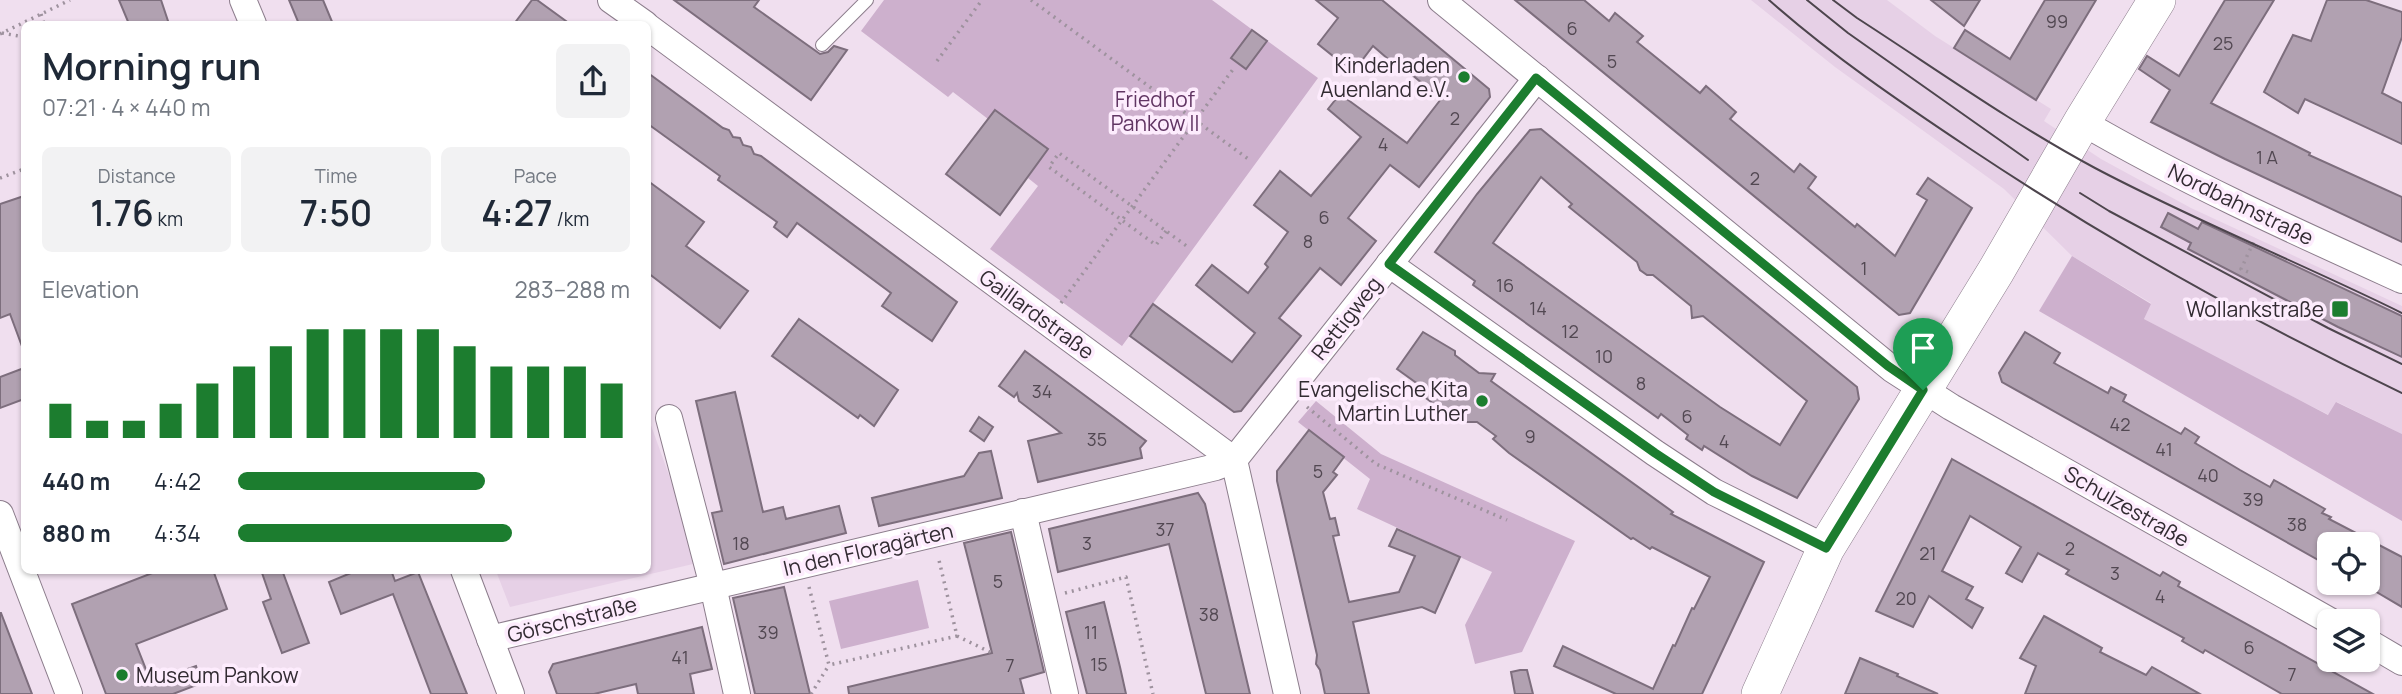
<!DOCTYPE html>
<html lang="en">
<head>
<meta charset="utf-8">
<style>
  :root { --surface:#fff; --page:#f2f2f3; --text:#1f2937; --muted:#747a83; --accent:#1c7d2f }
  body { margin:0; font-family:Manrope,sans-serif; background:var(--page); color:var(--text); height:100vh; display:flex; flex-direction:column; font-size:26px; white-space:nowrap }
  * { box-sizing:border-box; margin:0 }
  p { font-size:23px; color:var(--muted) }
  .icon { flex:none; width:38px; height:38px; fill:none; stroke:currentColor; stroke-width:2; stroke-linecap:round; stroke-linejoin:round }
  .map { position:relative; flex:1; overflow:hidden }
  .drawer { position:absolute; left:21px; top:21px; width:630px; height:553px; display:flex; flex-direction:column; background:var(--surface); border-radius:10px; box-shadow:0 2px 5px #0004 }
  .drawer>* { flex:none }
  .tools { position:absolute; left:2317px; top:532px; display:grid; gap:14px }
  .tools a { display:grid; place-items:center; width:63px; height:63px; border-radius:10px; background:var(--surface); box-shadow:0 2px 5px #0004; font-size:35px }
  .pin { position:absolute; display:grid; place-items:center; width:60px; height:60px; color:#fff; margin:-72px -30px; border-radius:50% 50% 50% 0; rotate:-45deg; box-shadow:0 0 7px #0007 }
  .pin .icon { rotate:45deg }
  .round { display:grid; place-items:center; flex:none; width:74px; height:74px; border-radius:10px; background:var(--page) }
  .headline { display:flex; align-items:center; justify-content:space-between; height:119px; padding:0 21px }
  h1 { font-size:38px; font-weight:600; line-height:52px }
  .figures { display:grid; grid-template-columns:repeat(3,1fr); gap:10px; height:119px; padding:7px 21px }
  .figures div { display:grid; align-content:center; border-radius:10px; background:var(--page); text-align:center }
  .figures b { font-size:35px; font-weight:600 }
  .figures small { font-size:19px; font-weight:400 }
  .figures p { font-size:19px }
  .chart { height:196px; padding:14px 21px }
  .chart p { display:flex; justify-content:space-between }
  .chart svg { width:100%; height:126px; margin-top:7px; stroke:var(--accent); stroke-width:6 }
  ul { padding:0 21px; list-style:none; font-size:23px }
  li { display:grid; grid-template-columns:112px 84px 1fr; align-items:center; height:52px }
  li i { height:18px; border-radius:9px; background:var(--accent) }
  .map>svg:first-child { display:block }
</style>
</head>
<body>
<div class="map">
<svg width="2402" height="694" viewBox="0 0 2402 694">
  <rect width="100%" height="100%" fill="#f0dfef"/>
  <g fill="#e6d0e6">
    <path d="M 1751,0 L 1887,0 L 1935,36 L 2051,109 L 2044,121 L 2101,159 L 2191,208 L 2402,306 L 2402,434 L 2337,402 L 2329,415 L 2241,371 L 2144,319 L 2151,303 L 2072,256 L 2004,189 L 1835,67 Z"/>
    <path d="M 648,417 L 679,503 L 693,564 L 510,607 L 496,571 L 648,570 Z"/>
  </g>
  <g fill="#cdb0cd">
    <path d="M 884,0 L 1212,0 L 1318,78 L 1122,346 L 990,249 L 1038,186 L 1028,178 L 1048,149 L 995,111 L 988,119 L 953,92 L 948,97 L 861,31 Z"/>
    <path d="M 2072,256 L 2151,304 L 2144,319 L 2328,415 L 2336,402 L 2402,434 L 2402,521 L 2039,311 Z"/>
    <path d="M 1316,401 L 1381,454 L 1575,541 L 1522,652 L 1475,664 L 1465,625 L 1492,572 L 1357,509 L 1370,479 L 1298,422 Z"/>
    <path d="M 918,580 L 929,628 L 841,649 L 829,601 Z"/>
  </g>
  <g fill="#b1a1b1" stroke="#7d6e7d" stroke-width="2" fill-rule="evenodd">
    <path d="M 119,0 L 161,0 L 169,24 L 129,24 Z"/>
    <path d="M 289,0 L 323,0 L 333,24 L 299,24 Z"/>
    <path d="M 532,0 L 537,0 L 570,24 L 514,24 Z"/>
    <path d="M 674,0 L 759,0 L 754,7 L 820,54 L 828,52 L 834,46 L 847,50 L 811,100 Z"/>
    <path d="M 1316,0 L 1382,0 L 1489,89 L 1490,97 L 1419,187 L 1390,165 L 1348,218 L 1376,241 L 1341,285 L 1320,268 L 1279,318 L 1301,336 L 1241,411 L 1234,412 L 1130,336 L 1153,304 L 1232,362 L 1255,333 L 1196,285 L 1212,265 L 1248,293 L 1268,267 L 1265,264 L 1288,232 L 1254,205 L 1280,171 L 1311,196 L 1361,137 L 1328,109 L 1340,94 L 1407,143 L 1441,99 L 1405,69 L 1403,72 L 1373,46 L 1353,72 L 1318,44 L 1338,18 Z"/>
    <path d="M 1515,0 L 1584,0 L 1609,21 L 1615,13 L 1643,36 L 1637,42 L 1700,93 L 1706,86 L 1720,98 L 1736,112 L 1730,119 L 1794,172 L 1800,164 L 1816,177 L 1808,188 L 1855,227 L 1857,224 L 1895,256 L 1927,200 L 1917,194 L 1928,178 L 1972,208 L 1910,313 L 1899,315 Z"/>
    <path d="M 1931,0 L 1980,0 L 1964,26 Z"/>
    <path d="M 2045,0 L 2096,0 L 2036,100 L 1954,48 L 1965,30 L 2010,59 Z"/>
    <path d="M 2225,0 L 2274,0 L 2211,103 L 2310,153 L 2309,155 L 2402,197 L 2402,242 L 2225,159 L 2151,122 L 2170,90 L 2139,69 L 2147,56 L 2179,76 Z"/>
    <path d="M 2327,0 L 2366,0 L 2402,12 L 2402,37 L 2382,93 L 2402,103 L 2402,144 L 2305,99 L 2298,113 L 2264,92 L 2293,35 L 2311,41 Z"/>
    <path d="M 1252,30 L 1267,41 L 1246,69 L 1231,58 Z"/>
    <path d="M 648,73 L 723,128 L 729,130 L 733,137 L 740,138 L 743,145 L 751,147 L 754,154 L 761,156 L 957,302 L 932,341 L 882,306 L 891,293 L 797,223 L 787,237 L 774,227 L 777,222 L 718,180 L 720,176 L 648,124 Z"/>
    <path d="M 995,110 L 1048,149 L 1000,215 L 946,174 Z"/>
    <path d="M 1541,129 L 1857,387 L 1859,399 L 1797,498 L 1752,476 L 1704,446 L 1702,450 L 1686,439 L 1688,435 L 1661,414 L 1658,418 L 1473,285 L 1475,281 L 1435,252 L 1477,194 L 1530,130 ZM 1541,177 L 1572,204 L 1569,207 L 1637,262 L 1640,270 L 1647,275 L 1653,275 L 1691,306 L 1692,318 L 1703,316 L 1807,401 L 1780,445 L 1720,407 L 1493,243 Z"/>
    <path d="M 648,181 L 704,222 L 686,246 L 748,291 L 720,328 L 648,273 Z"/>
    <path d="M 24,196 L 24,348 L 23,349 L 10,314 L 0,318 L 0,204 Z"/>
    <path d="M 2168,213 L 2198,229 L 2202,222 L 2402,316 L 2402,357 L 2338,327 L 2188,249 L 2191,243 L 2161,227 Z"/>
    <path d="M 799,319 L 898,390 L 874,426 L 860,415 L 858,418 L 772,356 Z"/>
    <path d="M 1423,332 L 1455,351 L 1455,355 L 1479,373 L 1495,374 L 1491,381 L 1673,512 L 1671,514 L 1764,562 L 1702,694 L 1616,694 L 1554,666 L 1563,646 L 1653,689 L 1673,645 L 1675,646 L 1692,608 L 1694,609 L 1710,577 L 1652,547 L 1650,549 L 1633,538 L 1631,539 L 1509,453 L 1493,439 L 1496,436 L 1477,422 L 1464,422 L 1455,416 L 1453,419 L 1422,395 L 1424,393 L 1420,390 L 1422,387 L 1397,369 Z"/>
    <path d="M 2025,332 L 2060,353 L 2054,363 L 2108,393 L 2111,387 L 2126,395 L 2123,401 L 2181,434 L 2185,428 L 2199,437 L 2195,443 L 2240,470 L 2270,487 L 2274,480 L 2325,509 L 2322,513 L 2331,517 L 2329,519 L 2402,557 L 2402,607 L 2368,587 L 2368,544 L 2329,544 L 2329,566 L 2002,382 L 1999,373 Z"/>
    <path d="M 1025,351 L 1146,441 L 1140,448 L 1142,458 L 1038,482 L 1028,441 L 1061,433 L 1019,401 L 1017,393 L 1014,397 L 999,386 Z"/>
    <path d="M 24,368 L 24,399 L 0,408 L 0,377 Z"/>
    <path d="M 735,392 L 763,512 L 783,507 L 786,519 L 839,506 L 846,533 L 724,564 L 712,513 L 722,511 L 696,401 Z"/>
    <path d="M 979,417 L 993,427 L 984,441 L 970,431 Z"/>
    <path d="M 1309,430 L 1344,457 L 1333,472 L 1337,475 L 1323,492 L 1330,519 L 1335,518 L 1339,535 L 1333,536 L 1349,602 L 1399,592 L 1415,556 L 1389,546 L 1397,529 L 1460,557 L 1435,613 L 1422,607 L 1353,622 L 1369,694 L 1325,694 L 1320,670 L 1316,664 L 1317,655 L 1277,481 L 1277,471 Z"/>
    <path d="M 991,451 L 1002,498 L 879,526 L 872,498 L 964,476 L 979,453 Z"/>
    <path d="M 1952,459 L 2160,576 L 2163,572 L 2180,582 L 2178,586 L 2373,694 L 2282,694 L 2205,650 L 2203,653 L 2182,641 L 2184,638 L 2066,574 L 2069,570 L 2038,553 L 2022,582 L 2006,573 L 2021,547 L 1970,516 L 1942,571 L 1973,587 L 1966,599 L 1983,608 L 1972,628 L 1929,596 L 1913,627 L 1876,611 Z"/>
    <path d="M 1198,493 L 1205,504 L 1250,694 L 1206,694 L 1169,544 L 1058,572 L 1049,529 Z"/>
    <path d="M 1011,532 L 1044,672 L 1020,679 L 1024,694 L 849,694 L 848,687 L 992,653 L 964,543 Z"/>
    <path d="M 160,570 L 213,570 L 227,609 L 136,644 L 151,682 L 196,666 L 202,683 L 173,694 L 106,694 L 72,604 Z"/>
    <path d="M 261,570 L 282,570 L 309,643 L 282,653 L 263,602 L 271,599 Z"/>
    <path d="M 358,570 L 391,570 L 395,581 L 418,572 L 467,694 L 431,694 L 393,594 L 341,614 L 329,582 Z"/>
    <path d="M 784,587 L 810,694 L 755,694 L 733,598 Z"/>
    <path d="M 1104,602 L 1120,667 L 1126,694 L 1087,694 L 1070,628 L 1066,612 Z"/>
    <path d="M 0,613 L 1,613 L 32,694 L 0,694 Z"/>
    <path d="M 2044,616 L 2102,648 L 2100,652 L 2146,675 L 2152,667 L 2200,694 L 2025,694 L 2036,666 L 2020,658 Z"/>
    <path d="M 702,627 L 712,669 L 690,674 L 694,694 L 638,694 L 636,684 L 594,694 L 557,694 L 549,672 L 553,664 Z"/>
    <path d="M 1860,658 L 1898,674 L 1897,676 L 1938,694 L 1845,694 Z"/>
    <path d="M 1520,670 L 1527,670 L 1533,694 L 1515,694 L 1511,672 Z"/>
  </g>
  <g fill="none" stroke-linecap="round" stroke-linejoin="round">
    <g stroke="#8c7d8c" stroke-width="14">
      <path id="service" d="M 822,45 L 867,0"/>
    </g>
    <g stroke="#8c7d8c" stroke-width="28">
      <g id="minor">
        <path d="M 243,0 L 253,24"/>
        <path d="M 611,0 L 645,24"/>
        <path d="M 1441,0 L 1892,369 L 1951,407 L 2330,621"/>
        <path d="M 648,27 L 1234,460 L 1287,694"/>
        <path d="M 2082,122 C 2185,182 2294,231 2402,280"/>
        <path d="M 1389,264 L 1655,453 L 1714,492 L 1826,548"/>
        <path d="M 669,418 L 713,586 L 737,694"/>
        <path d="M 1234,460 L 1537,78"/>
        <path d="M 1023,512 L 1065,694"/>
        <path d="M 0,514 L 69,694"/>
        <path d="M 464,570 L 511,694"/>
        <path d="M 490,639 L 1216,467 L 1234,460"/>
        <path d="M 2368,642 L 2402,662"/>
      </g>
    </g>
    <g stroke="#8c7d8c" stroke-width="38">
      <path id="secondary" d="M 1760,694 L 1826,548 L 1996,271 L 2082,122 L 2157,0"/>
    </g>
    <g stroke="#9e929e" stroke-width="3.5" stroke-dasharray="2 5" stroke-linecap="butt">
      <path d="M 1031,0 L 1251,161"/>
      <path d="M 41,14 L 44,24"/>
      <path d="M 2,33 L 24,37"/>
      <path d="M 0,34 L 70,0"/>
      <path d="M 937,61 L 982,0"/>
      <path d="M 0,178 L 24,169"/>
      <path d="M 1166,231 L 1156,245 L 1049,167 L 1059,153 L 1188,247"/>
      <path d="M 2248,272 L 2241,269 L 2255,239"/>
      <path d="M 1061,303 L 1234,68"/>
      <path d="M 1307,407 L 1376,464 L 1507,520"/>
      <path d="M 809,587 L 829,665 L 957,636 L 938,556"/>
      <path d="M 1065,593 L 1126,577 L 1153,694"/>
      <path d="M 957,636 L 992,653"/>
      <path d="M 811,694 L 829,665"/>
    </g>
    <use href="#service" stroke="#fff" stroke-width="12"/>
    <use href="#minor" stroke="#fff" stroke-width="26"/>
    <use href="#secondary" stroke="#fff" stroke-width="37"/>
    <g stroke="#4d454d" stroke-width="2">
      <path d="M 1769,0 C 1831,55 1900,102 1969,148 C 2107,240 2253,322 2402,393"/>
      <path d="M 1807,0 L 1848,33 L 2028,160"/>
      <path d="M 1833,0 L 1857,18 C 1936,69 2013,124 2095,168 C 2195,221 2301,263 2402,313"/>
      <path d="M 2080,193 L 2109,211 L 2328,328 L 2402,364"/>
    </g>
  </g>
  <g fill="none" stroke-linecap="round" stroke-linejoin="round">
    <g stroke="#fff" stroke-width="14">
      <path id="route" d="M 1536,78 L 1888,366 L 1923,390 L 1826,548 L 1714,492 L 1655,453 L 1389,264 Z"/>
    </g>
    <use href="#route" stroke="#1c7d2f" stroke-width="9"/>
  </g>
  <g fill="#1c7d2f" stroke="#fdecfd" stroke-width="2.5">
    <circle cx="1464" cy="77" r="7"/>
    <rect x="2331" y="300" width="18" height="18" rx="3.5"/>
    <circle cx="1482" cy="401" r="7"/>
    <circle cx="122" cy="675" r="7"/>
  </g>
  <g text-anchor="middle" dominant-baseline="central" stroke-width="7" stroke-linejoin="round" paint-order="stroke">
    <g font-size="18" fill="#524852">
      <text x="2057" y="21">99</text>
      <text x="1572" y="28">6</text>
      <text x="2223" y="43">25</text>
      <text x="1612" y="61">5</text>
      <text x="1455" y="118">2</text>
      <text x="1383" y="144">4</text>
      <text x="2267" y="157">1 A</text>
      <text x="1755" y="178">2</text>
      <text x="1324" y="217">6</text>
      <text x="1308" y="241">8</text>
      <text x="1864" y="268">1</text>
      <text x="1505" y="285">16</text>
      <text x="1538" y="308">14</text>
      <text x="1570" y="331">12</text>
      <text x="1604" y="356">10</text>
      <text x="1641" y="383">8</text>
      <text x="1042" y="391">34</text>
      <text x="1687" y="416">6</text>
      <text x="2120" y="424">42</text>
      <text x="1530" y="436">9</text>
      <text x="1097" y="439">35</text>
      <text x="1724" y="441">4</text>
      <text x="2164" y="449">41</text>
      <text x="1318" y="471">5</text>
      <text x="2208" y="475">40</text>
      <text x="2253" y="499">39</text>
      <text x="2297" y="524">38</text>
      <text x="1165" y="529">37</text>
      <text x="741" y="543">18</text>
      <text x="1087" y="543">3</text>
      <text x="2070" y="548">2</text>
      <text x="1928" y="553">21</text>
      <text x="2115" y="573">3</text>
      <text x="998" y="581">5</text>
      <text x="2160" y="596">4</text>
      <text x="1906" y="598">20</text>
      <text x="1209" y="614">38</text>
      <text x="768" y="632">39</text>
      <text x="1091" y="632">11</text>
      <text x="2249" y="647">6</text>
      <text x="680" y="657">41</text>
      <text x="1099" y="664">15</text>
      <text x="1010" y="665">7</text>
      <text x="2292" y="674">7</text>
    </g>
    <g font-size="21" fill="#322b32" stroke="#fdecfd" text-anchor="end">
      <text x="1450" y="65">Kinderladen<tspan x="1450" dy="24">Auenland e.V.</tspan></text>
      <text x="2324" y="309">Wollankstraße</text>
      <text x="1468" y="389">Evangelische Kita<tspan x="1468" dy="24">Martin Luther</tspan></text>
      <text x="136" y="675" text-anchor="start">Museum Pankow</text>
    </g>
    <g font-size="21" fill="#613563" stroke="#fdecfd">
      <text x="1155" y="99">Friedhof<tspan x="1155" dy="24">Pankow II</tspan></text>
    </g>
    <g font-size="21" fill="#322b32" stroke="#fdecfd">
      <text transform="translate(2241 204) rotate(26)">Nordbahnstraße</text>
      <text transform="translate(1037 314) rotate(36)">Gaillardstraße</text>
      <text transform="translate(1346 318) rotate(-52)">Rettigweg</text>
      <text transform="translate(2127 506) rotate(30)">Schulzestraße</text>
      <text transform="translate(868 549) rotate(-13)">In den Floragärten</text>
      <text transform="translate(572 619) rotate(-14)">Görschstraße</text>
    </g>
  </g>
</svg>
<div class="tools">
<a><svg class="icon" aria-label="locate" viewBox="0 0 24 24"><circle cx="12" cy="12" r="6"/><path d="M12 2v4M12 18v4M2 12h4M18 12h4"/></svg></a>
<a><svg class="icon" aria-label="layers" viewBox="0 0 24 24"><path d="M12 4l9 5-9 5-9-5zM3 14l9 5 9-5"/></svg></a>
</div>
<div class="pin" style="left:1923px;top:390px;background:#1e9e55"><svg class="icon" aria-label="arrive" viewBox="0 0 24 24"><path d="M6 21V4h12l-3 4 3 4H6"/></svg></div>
<section class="drawer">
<div class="headline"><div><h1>Morning run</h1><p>07:21 · 4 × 440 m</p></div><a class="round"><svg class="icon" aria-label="share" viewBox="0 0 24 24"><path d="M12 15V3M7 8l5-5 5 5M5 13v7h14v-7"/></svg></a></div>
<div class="figures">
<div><p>Distance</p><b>1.76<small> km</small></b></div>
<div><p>Time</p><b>7:50</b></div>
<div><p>Pace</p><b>4:27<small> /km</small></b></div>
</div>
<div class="chart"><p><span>Elevation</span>283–288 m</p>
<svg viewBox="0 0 160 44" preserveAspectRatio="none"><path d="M5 44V32M15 44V38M25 44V38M35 44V32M45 44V25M55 44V19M65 44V12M75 44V6M85 44V6M95 44V6M105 44V6M115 44V12M125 44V19M135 44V19M145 44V19M155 44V25"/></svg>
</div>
<ul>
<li><b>440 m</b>4:42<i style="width:63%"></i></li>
<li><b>880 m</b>4:34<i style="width:70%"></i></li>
</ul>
</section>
</div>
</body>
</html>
